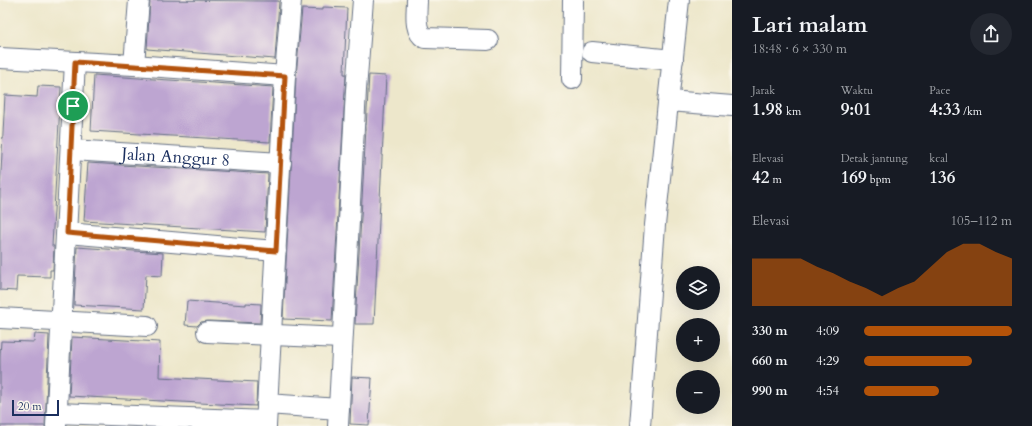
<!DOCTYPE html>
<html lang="id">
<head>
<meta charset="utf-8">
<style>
  :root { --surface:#171b24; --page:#242831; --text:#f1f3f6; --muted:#9ea1a6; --accent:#b45309 }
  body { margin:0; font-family:Cardo,serif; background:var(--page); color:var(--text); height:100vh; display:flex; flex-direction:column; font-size:15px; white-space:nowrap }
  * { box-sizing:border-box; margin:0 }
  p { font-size:13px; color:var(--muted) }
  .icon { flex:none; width:22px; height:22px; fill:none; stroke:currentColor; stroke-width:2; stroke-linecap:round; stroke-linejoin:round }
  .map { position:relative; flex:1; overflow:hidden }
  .sheet { display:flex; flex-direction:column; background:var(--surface); width:300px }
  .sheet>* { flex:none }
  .tools { position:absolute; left:676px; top:266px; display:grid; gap:8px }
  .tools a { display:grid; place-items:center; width:44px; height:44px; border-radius:50%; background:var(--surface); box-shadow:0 4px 16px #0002; font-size:20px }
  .scale { position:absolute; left:12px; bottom:10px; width:47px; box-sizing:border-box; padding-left:4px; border:2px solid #1b2f5e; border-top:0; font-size:11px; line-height:14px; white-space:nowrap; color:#1b2f5e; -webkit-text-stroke:3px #fbf7ec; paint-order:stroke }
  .pin { position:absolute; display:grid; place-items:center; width:34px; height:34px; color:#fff; margin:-17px; border:2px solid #fff; border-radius:50%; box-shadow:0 1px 4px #0007 }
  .round { display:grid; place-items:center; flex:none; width:42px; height:42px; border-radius:21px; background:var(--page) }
  .head { display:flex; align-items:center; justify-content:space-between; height:68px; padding:0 20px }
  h1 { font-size:22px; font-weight:700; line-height:30px }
  .figures { display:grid; grid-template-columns:repeat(3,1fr); gap:6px; height:68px; padding:4px 20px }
  .figures div { display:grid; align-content:center }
  .figures b { font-size:17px; font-weight:700 }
  .figures small { font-size:11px; font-weight:400 }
  .figures p { font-size:11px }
  .chart { height:112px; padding:8px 20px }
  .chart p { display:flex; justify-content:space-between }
  .chart svg { width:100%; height:72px; margin-top:4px; fill:var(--accent); opacity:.7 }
  ul { padding:0 20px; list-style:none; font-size:13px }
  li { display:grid; grid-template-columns:64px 48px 1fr; align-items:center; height:30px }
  li i { height:10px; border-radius:5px; background:var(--accent) }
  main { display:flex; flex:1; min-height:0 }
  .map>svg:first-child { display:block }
</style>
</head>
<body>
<main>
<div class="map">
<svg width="732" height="426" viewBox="0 0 732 426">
  <rect width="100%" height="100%" fill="#fbf7ec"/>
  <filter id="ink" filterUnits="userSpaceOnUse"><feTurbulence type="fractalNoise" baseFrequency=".025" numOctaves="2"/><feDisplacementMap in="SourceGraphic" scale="8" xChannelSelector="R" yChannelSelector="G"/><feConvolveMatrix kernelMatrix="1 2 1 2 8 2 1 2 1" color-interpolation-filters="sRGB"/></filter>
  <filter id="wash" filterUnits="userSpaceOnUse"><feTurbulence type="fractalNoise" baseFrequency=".012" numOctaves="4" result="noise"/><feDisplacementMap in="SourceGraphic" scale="16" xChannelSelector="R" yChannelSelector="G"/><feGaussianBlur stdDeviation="0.9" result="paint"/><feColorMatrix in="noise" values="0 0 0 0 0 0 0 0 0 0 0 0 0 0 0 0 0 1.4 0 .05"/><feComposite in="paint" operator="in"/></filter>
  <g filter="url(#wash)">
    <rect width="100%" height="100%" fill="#ede7cb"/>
    <g id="blocks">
      <g fill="#bda5d1">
        <path d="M 150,0 L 279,1 L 275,59 L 147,49 Z"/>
        <path d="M 323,7 L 347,8 L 344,72 L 344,74 L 346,74 L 332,321 L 283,319 L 296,77 L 302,9 L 323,10 Z"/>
        <path d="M 94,75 L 273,87 L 270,142 L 91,131 Z"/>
        <path d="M 369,75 L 386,76 L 374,324 L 355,324 Z"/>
        <path d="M 38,86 L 61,87 L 52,246 L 54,246 L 53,270 L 50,270 L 50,277 L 17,276 L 16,291 L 0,290 L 0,191 L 5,95 L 37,97 Z"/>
        <path d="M 88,163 L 268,174 L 265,232 L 84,221 Z"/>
        <path d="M 77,247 L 163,253 L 162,276 L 146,275 L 144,309 L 74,305 Z"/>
        <path d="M 187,301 L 246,305 L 246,303 L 261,304 L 260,323 L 208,321 L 201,322 L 197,326 L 185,325 Z"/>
        <path d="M 35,334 L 49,335 L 45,426 L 0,426 L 0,357 L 1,341 L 34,342 Z"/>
        <path d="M 72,337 L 160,342 L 159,377 L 257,382 L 256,406 L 69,396 Z"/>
        <path d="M 352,377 L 372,378 L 369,425 L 350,424 Z"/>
      </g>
    </g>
  </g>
  <g filter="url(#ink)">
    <use href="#blocks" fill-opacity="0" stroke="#646f84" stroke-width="1"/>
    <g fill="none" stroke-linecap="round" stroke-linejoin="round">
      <g stroke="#646f84" stroke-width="22">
        <g id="minor">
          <path d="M 417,0 C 417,12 413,31 425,38 L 488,40"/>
          <path d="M 592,52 L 673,60"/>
          <path d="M 0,58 L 134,65 L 285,76"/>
          <path d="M 134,65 L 139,0"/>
          <path d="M 572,79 L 573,0"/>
          <path d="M 669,101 L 732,106"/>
          <path id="s1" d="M 71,150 L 281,163"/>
          <path d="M 67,233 L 276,251"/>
          <path d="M 0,318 L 147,326"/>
          <path d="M 207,332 L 342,338"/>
          <path d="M 267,404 L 339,409"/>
          <path d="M 57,413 L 266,421"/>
          <path d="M 56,426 L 75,62"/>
          <path d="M 266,426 L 285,76 L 291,0"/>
          <path d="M 338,426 L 356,90 L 363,0"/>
          <path d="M 640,426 L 655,225 L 679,0"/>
        </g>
      </g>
      <use href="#minor" stroke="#fff" stroke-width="20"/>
    </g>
  </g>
  <g fill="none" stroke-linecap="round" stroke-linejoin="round" filter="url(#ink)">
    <g stroke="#fff" stroke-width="8">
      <path id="route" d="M 75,62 L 285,76 L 276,251 L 67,233 Z"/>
    </g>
    <use href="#route" stroke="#b45309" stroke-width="5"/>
  </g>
  <g text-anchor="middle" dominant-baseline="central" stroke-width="3.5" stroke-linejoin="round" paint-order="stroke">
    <g font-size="17" fill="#1b2f5e" stroke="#fbf7ec">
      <text stroke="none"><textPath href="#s1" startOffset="105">Jalan Anggur 8</textPath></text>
    </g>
  </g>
</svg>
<div class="tools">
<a><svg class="icon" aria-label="layers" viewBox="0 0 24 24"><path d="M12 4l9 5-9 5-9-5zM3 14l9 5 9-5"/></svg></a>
<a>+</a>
<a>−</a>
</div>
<div class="scale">20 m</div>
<div class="pin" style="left:73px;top:106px;background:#1e9e55"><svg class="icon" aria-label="arrive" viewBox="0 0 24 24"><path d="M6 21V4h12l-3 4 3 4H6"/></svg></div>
</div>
<section class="sheet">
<div class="head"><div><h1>Lari malam</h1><p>18:48 · 6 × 330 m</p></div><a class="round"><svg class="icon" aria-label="share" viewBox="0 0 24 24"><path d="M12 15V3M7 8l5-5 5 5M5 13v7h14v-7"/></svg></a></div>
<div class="figures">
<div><p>Jarak</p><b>1.98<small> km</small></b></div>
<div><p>Waktu</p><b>9:01</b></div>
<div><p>Pace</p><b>4:33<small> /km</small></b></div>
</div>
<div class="figures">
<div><p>Elevasi</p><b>42<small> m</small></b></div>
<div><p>Detak jantung</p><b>169<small> bpm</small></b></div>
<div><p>kcal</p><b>136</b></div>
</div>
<div class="chart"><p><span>Elevasi</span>105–112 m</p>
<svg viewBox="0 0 160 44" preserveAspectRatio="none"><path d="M0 44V15L10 15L20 15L30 15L40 20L50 24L60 29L70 33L80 38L90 33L100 29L110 20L120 11L130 6L140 6L150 11L160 15V44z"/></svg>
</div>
<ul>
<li><b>330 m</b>4:09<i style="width:100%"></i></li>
<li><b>660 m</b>4:29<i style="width:73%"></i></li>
<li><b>990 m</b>4:54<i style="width:51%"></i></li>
</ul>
</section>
</main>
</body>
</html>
